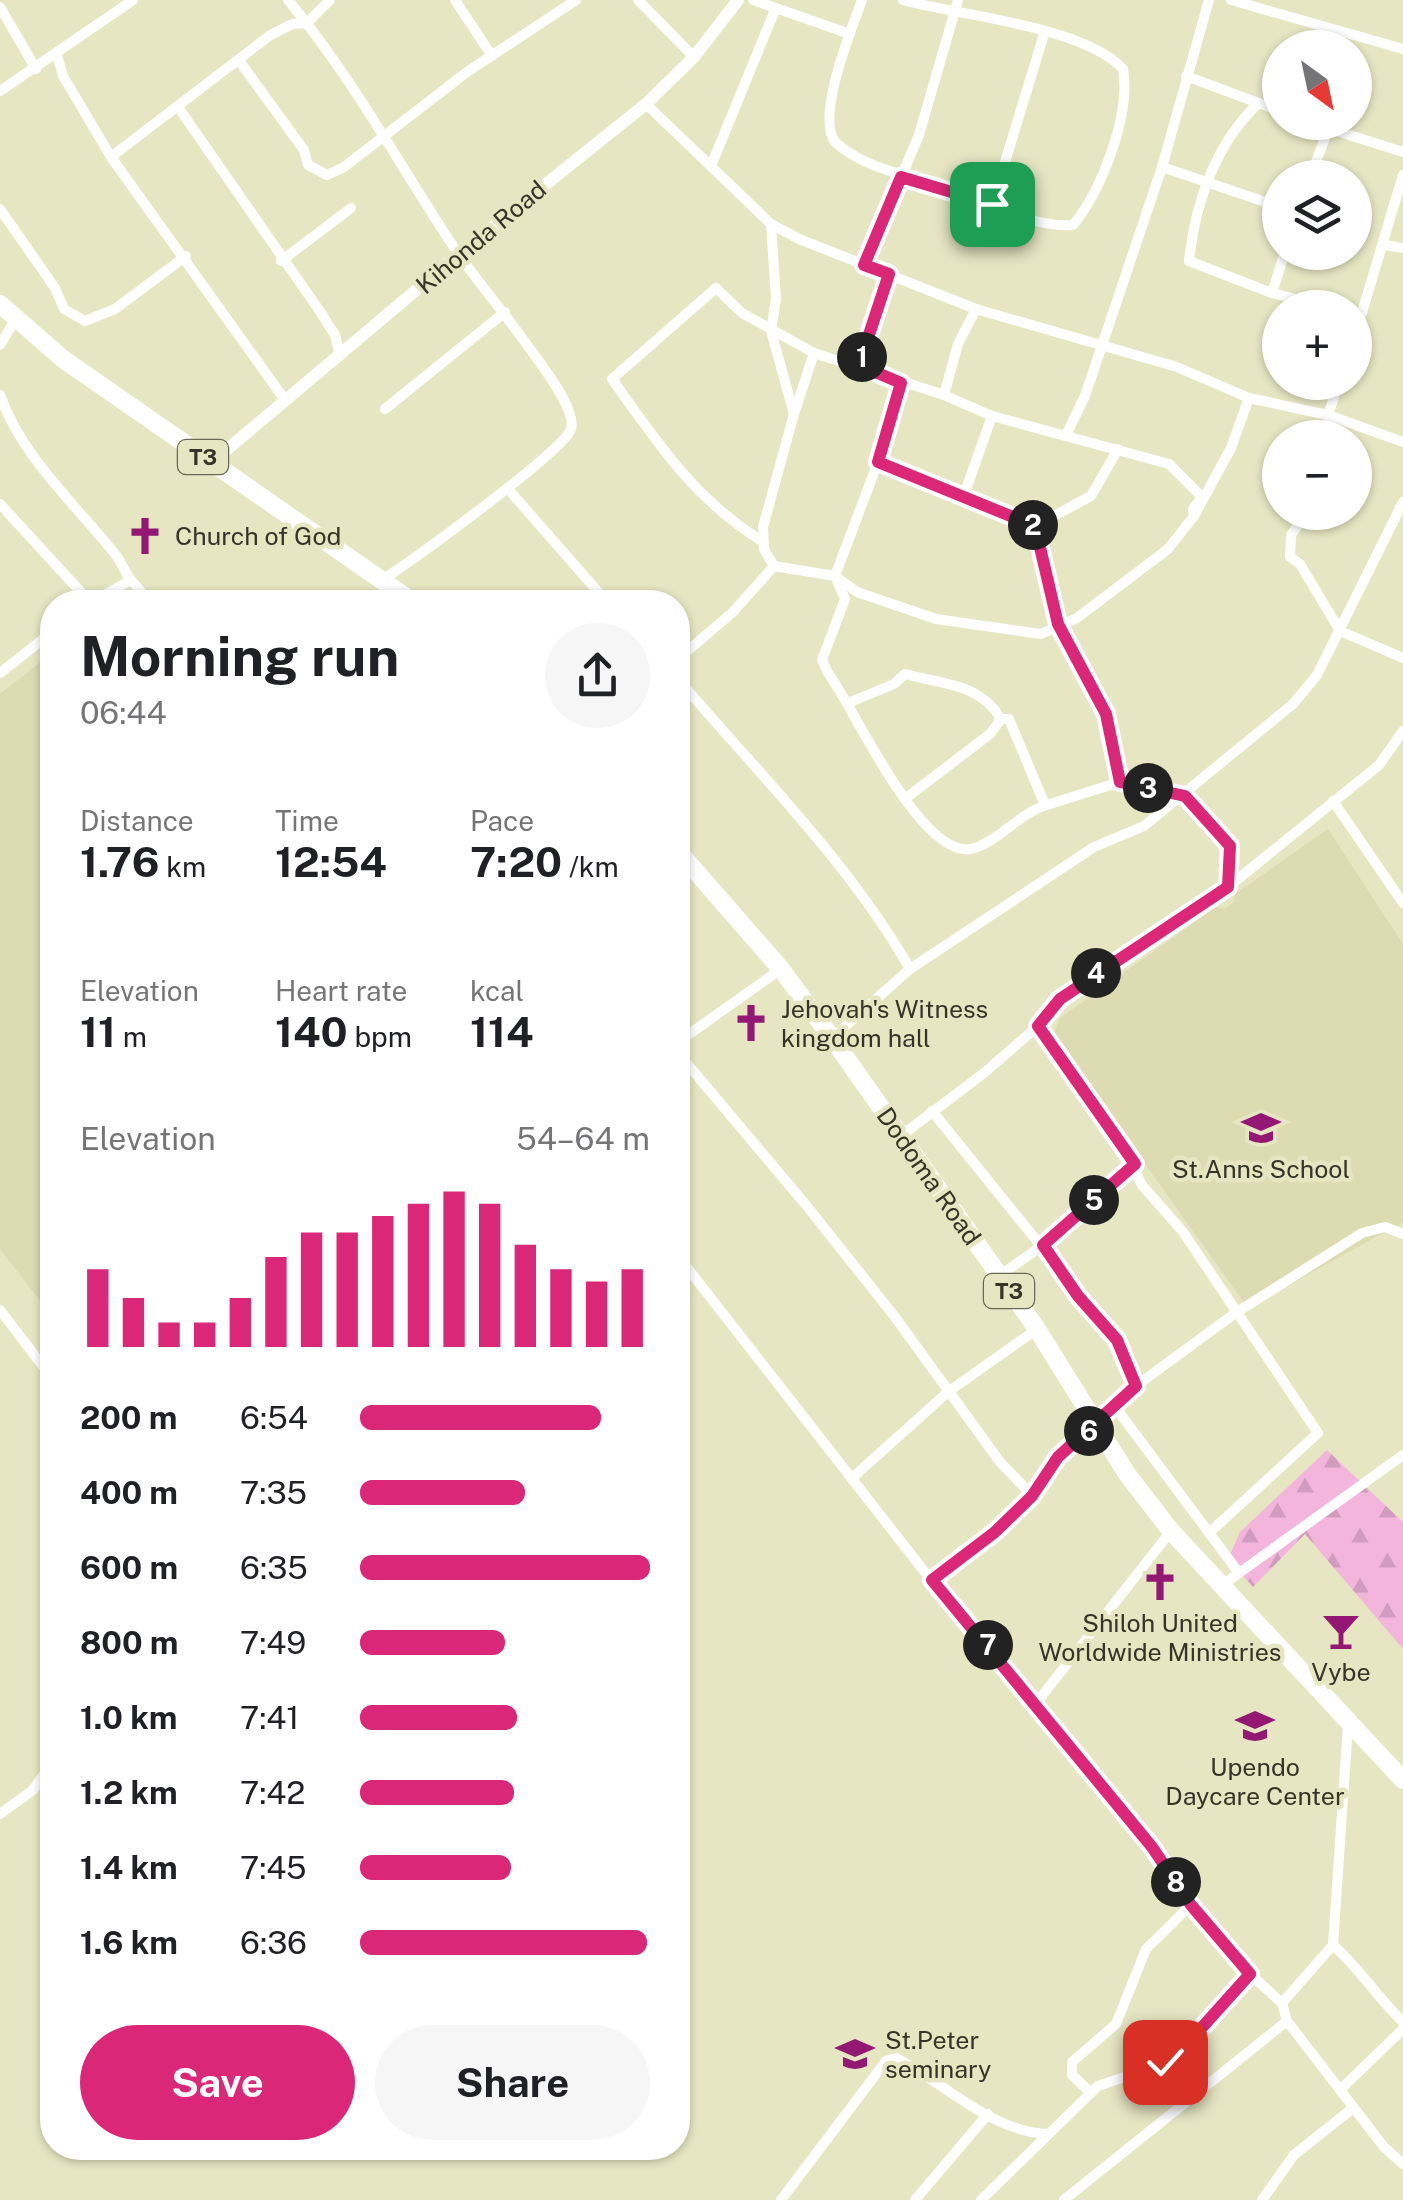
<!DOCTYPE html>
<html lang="en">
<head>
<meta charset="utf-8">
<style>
  :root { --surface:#fff; --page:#f6f6f6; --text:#202124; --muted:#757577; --accent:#db2777 }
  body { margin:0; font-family:"Public Sans",sans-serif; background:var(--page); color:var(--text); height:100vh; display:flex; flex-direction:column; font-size:38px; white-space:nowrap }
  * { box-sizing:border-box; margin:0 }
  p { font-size:32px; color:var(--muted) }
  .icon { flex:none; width:55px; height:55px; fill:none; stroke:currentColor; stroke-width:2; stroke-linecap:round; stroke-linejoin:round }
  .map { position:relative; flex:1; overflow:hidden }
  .details { position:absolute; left:40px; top:590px; width:650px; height:1570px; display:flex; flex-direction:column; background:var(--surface); border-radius:40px; box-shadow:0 2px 8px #0004 }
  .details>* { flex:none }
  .needle { width:65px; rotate:147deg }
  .fabs { position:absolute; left:1262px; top:30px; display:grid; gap:20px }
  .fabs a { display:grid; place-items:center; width:110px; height:110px; border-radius:50%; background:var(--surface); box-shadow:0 2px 8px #0004; font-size:50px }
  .pin { position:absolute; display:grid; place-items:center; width:85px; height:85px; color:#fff; margin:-42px; border-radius:20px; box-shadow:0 5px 15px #0006 }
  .km { position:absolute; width:50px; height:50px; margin:-25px; border-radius:50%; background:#222; color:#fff; font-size:28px; line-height:50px; text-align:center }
  .round { display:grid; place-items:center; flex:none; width:105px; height:105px; border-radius:52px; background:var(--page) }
  .head { display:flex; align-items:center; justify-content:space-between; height:170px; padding:0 40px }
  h1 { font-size:55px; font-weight:700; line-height:75px }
  .figures { display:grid; grid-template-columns:repeat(3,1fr); gap:15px; height:170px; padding:10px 40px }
  .figures div { display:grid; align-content:center }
  .figures b { font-size:42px; font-weight:700 }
  .figures small { font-size:28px; font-weight:400 }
  .figures p { font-size:28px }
  .chart { height:280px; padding:20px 40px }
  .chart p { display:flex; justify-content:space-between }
  .chart svg { width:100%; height:180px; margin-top:10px; stroke:var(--accent); stroke-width:6 }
  .primary-button { display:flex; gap:20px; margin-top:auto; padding:20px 40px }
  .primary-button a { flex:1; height:115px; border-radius:60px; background:var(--accent); color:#fff; font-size:40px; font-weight:700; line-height:115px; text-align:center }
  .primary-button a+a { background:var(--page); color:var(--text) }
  ul { padding:0 40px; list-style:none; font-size:32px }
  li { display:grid; grid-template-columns:160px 120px 1fr; align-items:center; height:75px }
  li i { height:25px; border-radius:12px; background:var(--accent) }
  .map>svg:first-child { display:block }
</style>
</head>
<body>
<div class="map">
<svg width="1403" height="2200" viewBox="0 0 1403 2200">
  <defs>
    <pattern id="forest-firs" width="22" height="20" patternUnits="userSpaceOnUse" patternTransform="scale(2.5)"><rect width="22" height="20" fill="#f4b5dd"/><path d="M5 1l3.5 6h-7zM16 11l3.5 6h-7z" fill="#d29cbe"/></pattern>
  </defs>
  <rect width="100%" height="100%" fill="#e7e6c3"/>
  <g fill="#dcdbb1">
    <path d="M 52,653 L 52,1316 L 0,1249 L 0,694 Z"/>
    <path d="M 1328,829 L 1403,944 L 1403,1222 L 1248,1308 L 1053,1035 L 1060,1018 L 1216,907 L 1225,909 L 1234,902 L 1235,894 Z"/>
  </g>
  <path fill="url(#forest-firs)" d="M 1327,1450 L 1403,1522 L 1403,1649 L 1305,1534 L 1253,1587 L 1228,1559 L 1240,1532 Z"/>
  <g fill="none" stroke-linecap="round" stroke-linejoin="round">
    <g stroke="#fff" stroke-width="10">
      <path d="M 288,0 C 353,78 401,168 457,252 C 480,285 507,316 530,349 C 541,364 577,410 571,429 C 563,452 411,561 382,580"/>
      <path d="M 455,0 L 492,56"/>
      <path d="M 638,0 L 694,57"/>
      <path d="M 753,0 L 850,34"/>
      <path d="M 862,0 C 851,31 816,115 835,142 C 864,168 905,175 941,186 C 985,198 1026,228 1073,225 C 1102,190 1131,114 1123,69 C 1084,26 960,16 903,0"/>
      <path d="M 1231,0 L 1403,49"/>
      <path d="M 0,7 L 36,69"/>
      <path d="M 57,55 L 63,76 L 111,157 L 285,400"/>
      <path d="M 240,62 L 304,150 L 308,165 L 327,175 L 344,167 L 467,72 L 576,0"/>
      <path d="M 1186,76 L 1280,111"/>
      <path d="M 0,91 L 133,0"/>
      <path d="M 1259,103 C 1216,142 1195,203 1189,261 L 1272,293 L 1332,308"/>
      <path d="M 646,104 L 771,224 L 799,239 L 976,309 L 1177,367 L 1249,398 L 1328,415 L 1403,442"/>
      <path d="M 178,107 L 319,310 L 335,335 L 340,356"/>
      <path d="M 1308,122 L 1403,152"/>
      <path d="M 111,157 L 269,36 L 292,24 L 307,23 L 330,0"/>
      <path d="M 711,166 L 775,10"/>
      <path d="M 1162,167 L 1280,207"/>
      <path d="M 1310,178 L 1328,130"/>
      <path d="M 992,205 L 1044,34"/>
      <path d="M 0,209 L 55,288 L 64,309 L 85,321 L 115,309 L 186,256"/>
      <path d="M 771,224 L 776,299 L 771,331 L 794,414 L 763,527 L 764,549 L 774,566"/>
      <path d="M 1385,245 L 1403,248"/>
      <path d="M 281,261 L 351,208"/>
      <path d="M 864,265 L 919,135 L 958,0"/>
      <path d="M 1272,293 L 1285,252"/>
      <path d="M 1355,336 L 1403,175"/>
      <path d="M 0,345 L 17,317"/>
      <path d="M 859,365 L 889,274"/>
      <path d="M 901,383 L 878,462 L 835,576 L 845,599 L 822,660 L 828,673 C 853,705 923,866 975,848 C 1001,839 1021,812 1047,805 C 1071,797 1095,790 1120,782"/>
      <path d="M 0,395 C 21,456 76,505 115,554 C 122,562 124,572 131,580 L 92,602"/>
      <path d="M 944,395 L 958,344 L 976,309"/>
      <path d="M 385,409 L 505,312"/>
      <path d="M 794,414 L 814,353"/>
      <path d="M 1067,433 L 1085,396 L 1162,167 L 1209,0"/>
      <path d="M 1330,438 L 1333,430 L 1328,415 L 1339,382"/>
      <path d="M 878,462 L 1035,526 L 1091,496 L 1118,449"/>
      <path d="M 508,489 L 607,602"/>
      <path d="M 964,495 L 992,416"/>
      <path d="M 0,504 L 90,602"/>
      <path d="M 1307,512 L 1291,535 L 1290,557 L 1300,564 L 1340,631 L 1403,658"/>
      <path d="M 1035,526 L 1058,625 L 1106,714 L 1120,782 L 1185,796 L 1230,846 L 1228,887"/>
      <path d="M 762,541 C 695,500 657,442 612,379 L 716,288 L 742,313 L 814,353 L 944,395 L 992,416 L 1169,464 L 1202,497 L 1193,509 L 1194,516"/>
      <path d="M 131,580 L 150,602"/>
      <path d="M 678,659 L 733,612 L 774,566 L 835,576 L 857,592 L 936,619 L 1041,634 L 1077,618 L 1168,549 L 1194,516 L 1231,448 L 1249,398"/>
      <path d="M 0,673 L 52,632"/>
      <path d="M 678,679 C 758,773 848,861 910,969"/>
      <path d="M 848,703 L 894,684 L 905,674 C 944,685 980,683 1001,719 L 1009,719 L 1045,805"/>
      <path d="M 906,798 L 990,734 L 1001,719"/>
      <path d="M 1333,801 L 1403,903"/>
      <path d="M 1038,1026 L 1120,1141 L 1142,1185 L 1183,1232 L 1318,1433 L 1209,1533"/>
      <path d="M 832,1038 L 910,969 L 1094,847 L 1144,826 L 1293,704 L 1317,675 L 1403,502"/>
      <path d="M 678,1042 L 781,969"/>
      <path d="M 678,1053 L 806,1205 L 895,1317 L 1000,1462 L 1032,1495"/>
      <path d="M 932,1111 L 1117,1340 L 1136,1386"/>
      <path d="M 902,1135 L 984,1073 L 1038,1026 L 1060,999 L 1228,887 L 1379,765 L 1403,731"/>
      <path d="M 678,1256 L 931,1580 L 1153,1847 L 1191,1905 L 1250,1974 L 1282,2003 L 1287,2021 L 1384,2147 L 1403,2164"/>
      <path d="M 999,1276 L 1043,1245 L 1135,1164"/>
      <path d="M 0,1310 L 52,1378"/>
      <path d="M 1116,1408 L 1239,1573"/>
      <path d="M 852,1478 L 948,1392 L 1037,1329"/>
      <path d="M 931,1580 L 995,1532 L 1032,1495 L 1058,1457 L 1136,1386 L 1234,1314 L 1362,1233 L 1385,1227 L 1403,1234"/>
      <path d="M 1221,1586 L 1403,1455"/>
      <path d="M 1034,1706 L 1171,1531"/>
      <path d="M 0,1814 L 33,1790 L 52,1763"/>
      <path d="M 1333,1945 C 1360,1969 1377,1997 1403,2022"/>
      <path d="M 1282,2003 L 1333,1945 L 1348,1725"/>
      <path d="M 1341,2089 L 1403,2029"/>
      <path d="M 1090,2092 L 1072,2075 L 1072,2062 L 1116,2024 L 1146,1949 L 1191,1905"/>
      <path d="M 781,2200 L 886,2061 L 896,2058 C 945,2083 988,2130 1046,2134"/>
      <path d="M 915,2200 L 988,2114"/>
      <path d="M 981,2200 L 1098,2086 L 1160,2065 L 1175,2054 L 1250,1974"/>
      <path d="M 1064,2200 L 1287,2021"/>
      <path d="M 1262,2200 L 1294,2155 L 1353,2108"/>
    </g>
    <path stroke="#fff" stroke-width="12" d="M 211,463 L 465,249 L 646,104 L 694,57 L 738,0"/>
    <g stroke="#fff" stroke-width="18">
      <path d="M 0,304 L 63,359 L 413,602"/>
      <path d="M 678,851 L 781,969 L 832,1038 L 1037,1329 L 1127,1474 L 1171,1531 L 1403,1780"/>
    </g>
  </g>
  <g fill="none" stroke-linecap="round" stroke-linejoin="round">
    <g stroke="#fff" stroke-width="20">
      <path id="route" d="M 992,204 L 901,177 L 864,265 L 889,274 L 859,365 L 901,383 L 878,462 L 1035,526 L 1058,624 L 1106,714 L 1120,782 L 1185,796 L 1230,846 L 1228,887 L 1060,999 L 1038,1026 L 1135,1164 L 1043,1245 L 1078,1296 L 1117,1340 L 1136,1386 L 1058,1457 L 1032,1496 L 995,1532 L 932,1580 L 1152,1847 L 1191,1905 L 1250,1974 L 1188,2043 L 1165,2062"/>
    </g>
    <use href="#route" stroke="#db2777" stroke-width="12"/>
  </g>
  <defs>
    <g id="church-bare" transform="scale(3)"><path d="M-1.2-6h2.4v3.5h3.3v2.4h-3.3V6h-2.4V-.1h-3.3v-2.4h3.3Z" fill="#931874" stroke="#e7e6c3" stroke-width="2.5" paint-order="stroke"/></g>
    <g id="school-bare" transform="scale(3)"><path d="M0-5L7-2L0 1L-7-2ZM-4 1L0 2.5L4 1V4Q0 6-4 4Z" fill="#931874" stroke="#e7e6c3" stroke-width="2.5" paint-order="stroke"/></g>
    <g id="bar-bare" transform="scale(3)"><path d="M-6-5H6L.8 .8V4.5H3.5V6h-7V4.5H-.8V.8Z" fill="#931874" stroke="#e7e6c3" stroke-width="2.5" paint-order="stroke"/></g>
  </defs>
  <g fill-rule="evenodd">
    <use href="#church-bare" x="145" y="536"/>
    <use href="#church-bare" x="751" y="1023"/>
    <use href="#school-bare" x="1261" y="1128"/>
    <use href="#church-bare" x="1160" y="1582"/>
    <use href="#bar-bare" x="1341" y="1631"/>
    <use href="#school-bare" x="1255" y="1726"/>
    <use href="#school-bare" x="855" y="2054"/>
  </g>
  <g text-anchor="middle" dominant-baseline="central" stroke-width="9" stroke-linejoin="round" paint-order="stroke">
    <g fill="#e7e6c3" stroke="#6a6956" stroke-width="2.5">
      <rect x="178" y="440" width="50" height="34" rx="8"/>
      <rect x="984" y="1274" width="50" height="34" rx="8"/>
    </g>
    <g font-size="22" font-weight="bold" fill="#353427">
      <text x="203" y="457">T3</text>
      <text x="1009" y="1291">T3</text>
    </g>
    <g font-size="25" fill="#353427" stroke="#e7e6c3">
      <text transform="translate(481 237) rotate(-40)">Kihonda Road</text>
      <text transform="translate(929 1176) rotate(55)">Dodoma Road</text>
    </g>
    <g font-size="25" fill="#353427" stroke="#e7e6c3">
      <text x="175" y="536" text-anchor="start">Church of God</text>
      <text x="781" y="1009" text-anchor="start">Jehovah's Witness<tspan x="781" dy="29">kingdom hall</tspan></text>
      <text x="1261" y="1169">St.Anns School</text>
      <text x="1160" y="1623">Shiloh United<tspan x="1160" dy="29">Worldwide Ministries</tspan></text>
      <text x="1341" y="1672">Vybe</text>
      <text x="1255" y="1767">Upendo<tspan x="1255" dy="29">Daycare Center</tspan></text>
      <text x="885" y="2040" text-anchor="start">St.Peter<tspan x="885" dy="29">seminary</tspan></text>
    </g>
  </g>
</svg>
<div class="fabs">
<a><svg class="needle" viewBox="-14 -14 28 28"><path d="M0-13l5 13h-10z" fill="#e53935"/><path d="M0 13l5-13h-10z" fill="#757577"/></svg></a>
<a><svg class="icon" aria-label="layers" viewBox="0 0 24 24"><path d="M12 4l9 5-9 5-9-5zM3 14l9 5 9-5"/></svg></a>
<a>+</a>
<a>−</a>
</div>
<div class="pin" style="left:992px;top:204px;background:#1e9e55"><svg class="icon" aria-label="arrive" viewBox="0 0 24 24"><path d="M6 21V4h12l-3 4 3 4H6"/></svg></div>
<div class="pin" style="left:1165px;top:2062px;background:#d93025"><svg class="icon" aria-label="check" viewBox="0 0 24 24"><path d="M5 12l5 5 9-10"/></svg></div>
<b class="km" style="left:862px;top:357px">1</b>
<b class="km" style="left:1033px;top:525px">2</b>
<b class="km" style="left:1148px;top:788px">3</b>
<b class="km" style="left:1096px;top:973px">4</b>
<b class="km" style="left:1094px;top:1200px">5</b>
<b class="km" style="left:1089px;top:1431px">6</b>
<b class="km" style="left:988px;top:1645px">7</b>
<b class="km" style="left:1176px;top:1882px">8</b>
<section class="details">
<div class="head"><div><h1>Morning run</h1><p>06:44</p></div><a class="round"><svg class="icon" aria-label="share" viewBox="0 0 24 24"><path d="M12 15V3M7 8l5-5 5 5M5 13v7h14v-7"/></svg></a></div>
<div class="figures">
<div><p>Distance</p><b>1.76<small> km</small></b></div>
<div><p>Time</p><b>12:54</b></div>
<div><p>Pace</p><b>7:20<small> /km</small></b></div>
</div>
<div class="figures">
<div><p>Elevation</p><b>11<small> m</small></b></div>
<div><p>Heart rate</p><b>140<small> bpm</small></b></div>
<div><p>kcal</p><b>114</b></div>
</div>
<div class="chart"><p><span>Elevation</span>54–64 m</p>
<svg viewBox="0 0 160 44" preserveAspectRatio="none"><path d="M5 44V25M15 44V32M25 44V38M35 44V38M45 44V32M55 44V22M65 44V16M75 44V16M85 44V12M95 44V9M105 44V6M115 44V9M125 44V19M135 44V25M145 44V28M155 44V25"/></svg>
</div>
<ul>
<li><b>200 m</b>6:54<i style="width:83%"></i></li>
<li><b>400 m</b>7:35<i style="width:57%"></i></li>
<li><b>600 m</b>6:35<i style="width:100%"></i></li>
<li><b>800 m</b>7:49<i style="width:50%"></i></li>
<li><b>1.0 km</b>7:41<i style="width:54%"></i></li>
<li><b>1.2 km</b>7:42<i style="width:53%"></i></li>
<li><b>1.4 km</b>7:45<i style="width:52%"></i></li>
<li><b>1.6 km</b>6:36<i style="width:99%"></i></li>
</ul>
<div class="primary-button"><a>Save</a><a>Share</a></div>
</section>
</div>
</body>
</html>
